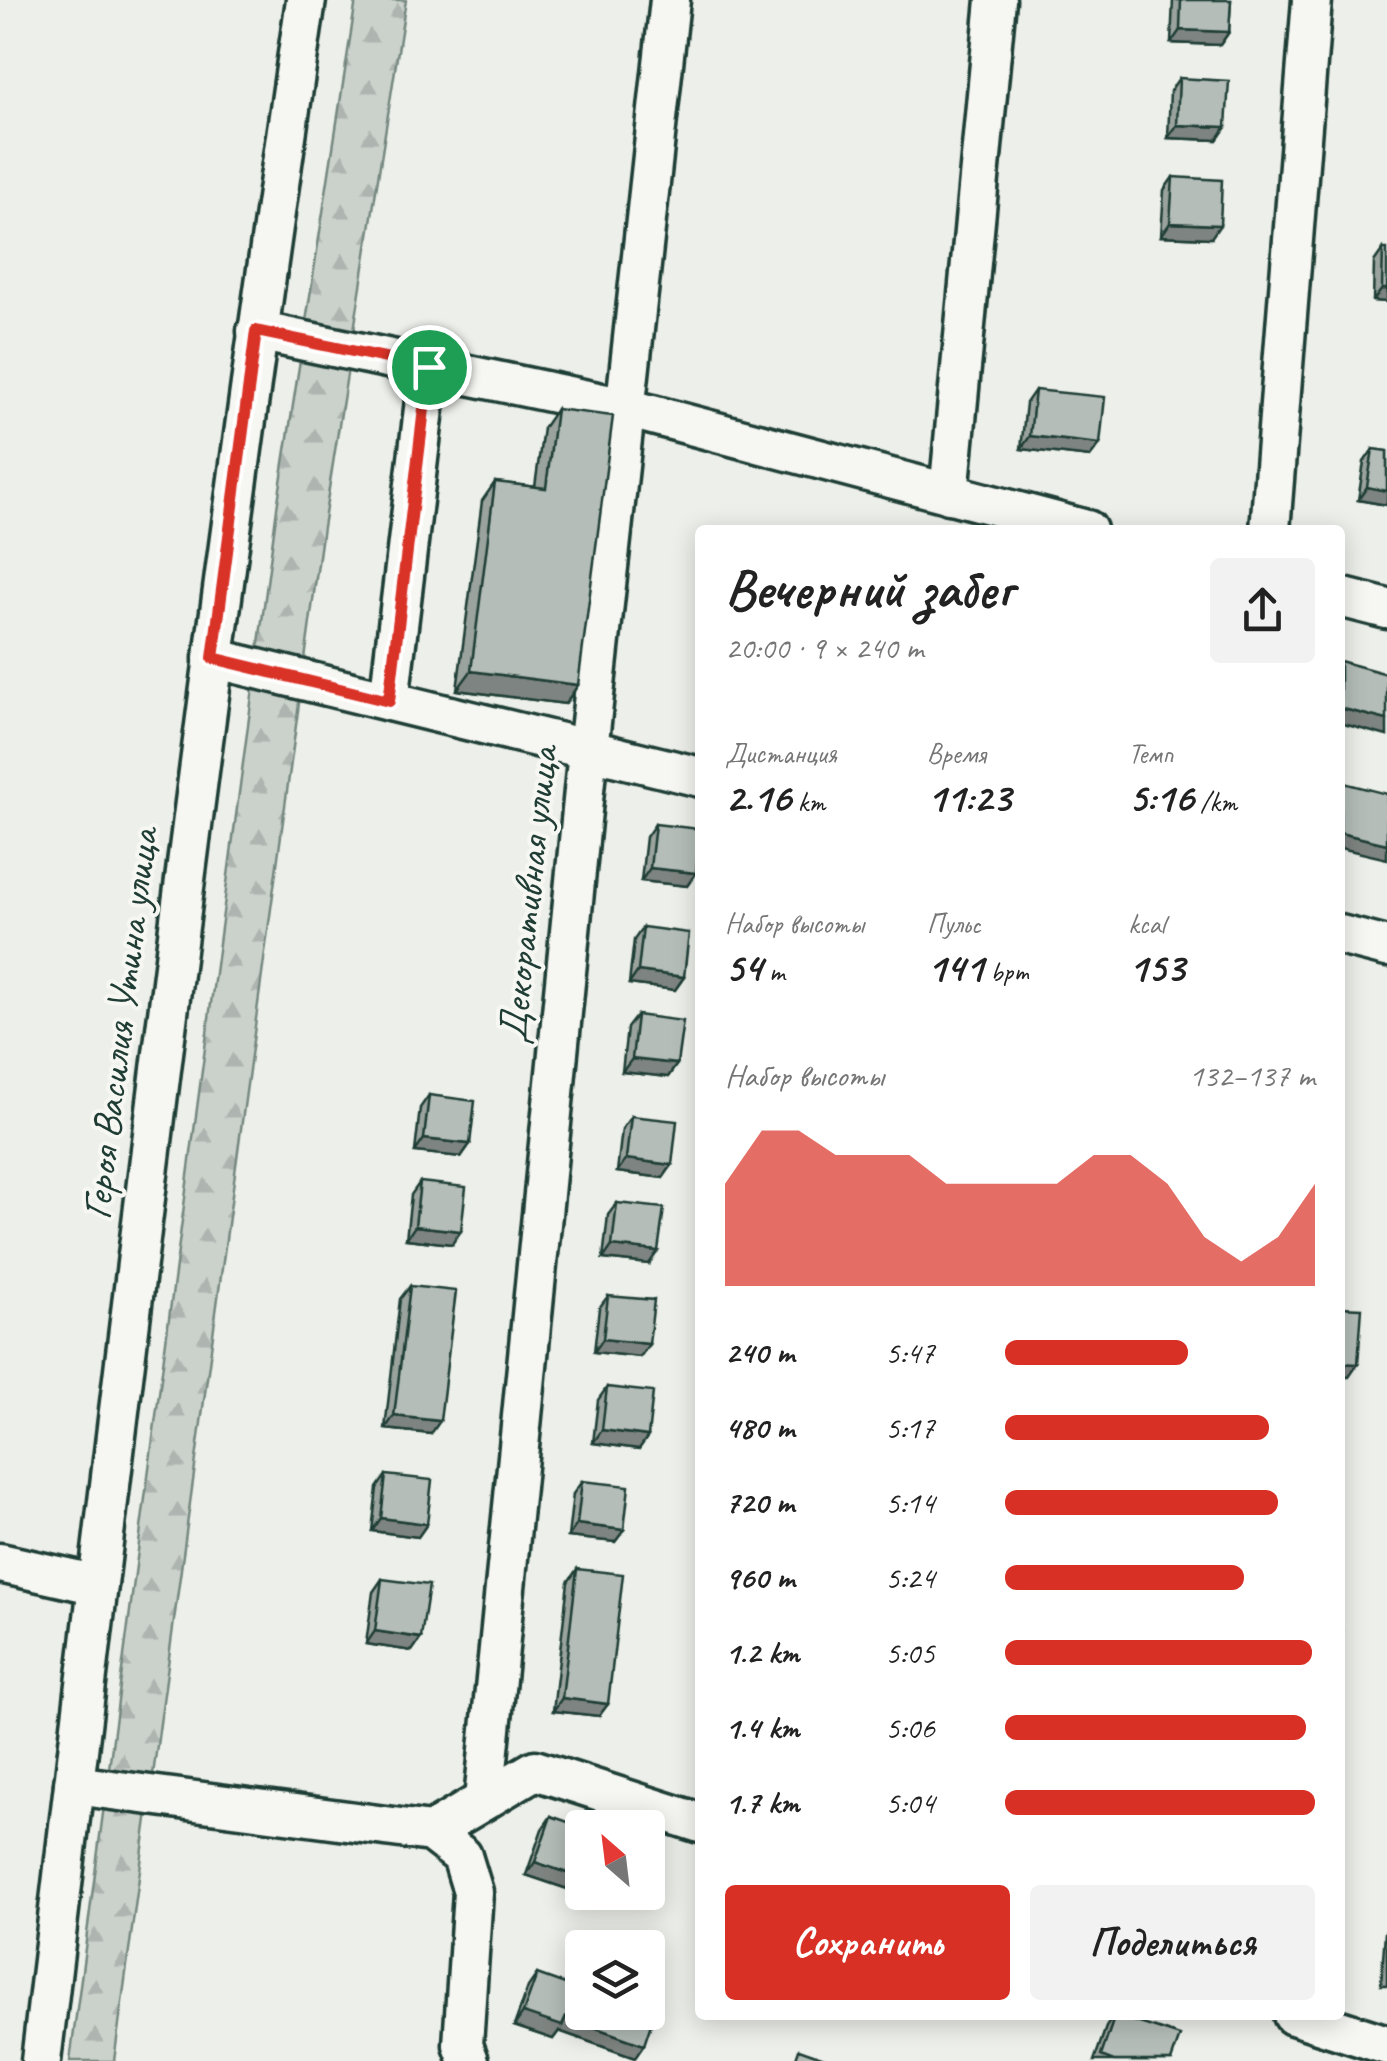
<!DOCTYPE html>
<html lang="ru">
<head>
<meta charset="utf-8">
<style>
  :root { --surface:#fff; --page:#f2f2f2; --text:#222; --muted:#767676; --accent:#d93025 }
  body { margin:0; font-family:Caveat,sans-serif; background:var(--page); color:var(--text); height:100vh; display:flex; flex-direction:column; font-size:38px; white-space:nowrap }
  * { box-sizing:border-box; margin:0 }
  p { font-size:32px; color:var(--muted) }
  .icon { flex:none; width:55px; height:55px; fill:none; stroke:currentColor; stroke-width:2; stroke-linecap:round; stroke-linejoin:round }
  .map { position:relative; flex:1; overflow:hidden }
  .side { position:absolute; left:695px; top:525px; width:650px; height:1495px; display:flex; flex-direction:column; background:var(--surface); border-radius:10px; box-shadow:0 5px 25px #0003 }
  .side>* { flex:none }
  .needle { width:65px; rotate:332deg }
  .tools { position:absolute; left:565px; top:1810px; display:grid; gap:20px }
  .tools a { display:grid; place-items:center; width:100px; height:100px; border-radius:10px; background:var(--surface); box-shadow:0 5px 25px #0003; font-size:50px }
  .pin { position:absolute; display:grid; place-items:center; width:85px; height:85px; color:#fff; margin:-42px; border:5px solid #fff; border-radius:50%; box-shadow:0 2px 10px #0007 }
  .round { display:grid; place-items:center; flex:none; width:105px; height:105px; border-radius:10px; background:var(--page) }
  .headline { display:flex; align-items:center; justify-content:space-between; height:170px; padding:0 30px }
  h1 { font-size:55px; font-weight:600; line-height:75px }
  .figures { display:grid; grid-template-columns:repeat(3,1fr); gap:15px; height:170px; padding:10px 30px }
  .figures div { display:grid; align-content:center }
  .figures b { font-size:42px; font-weight:600 }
  .figures small { font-size:28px; font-weight:400 }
  .figures p { font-size:28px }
  .chart { height:280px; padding:20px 30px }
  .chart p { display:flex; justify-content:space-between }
  .chart svg { width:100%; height:180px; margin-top:10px; fill:var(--accent); opacity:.7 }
  .button { display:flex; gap:20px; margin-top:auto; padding:20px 30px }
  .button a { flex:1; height:115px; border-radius:10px; background:var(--accent); color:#fff; font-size:40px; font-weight:600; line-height:115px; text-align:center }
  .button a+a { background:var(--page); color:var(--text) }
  ul { padding:0 30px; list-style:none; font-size:32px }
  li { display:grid; grid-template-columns:160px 120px 1fr; align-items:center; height:75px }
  li i { height:25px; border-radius:12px; background:var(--accent) }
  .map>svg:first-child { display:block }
</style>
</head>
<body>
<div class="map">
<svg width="1387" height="2061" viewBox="0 0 1387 2061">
  <defs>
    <pattern id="forest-firs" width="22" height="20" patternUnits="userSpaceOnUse" patternTransform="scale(2.5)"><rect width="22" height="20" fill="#cbd2cc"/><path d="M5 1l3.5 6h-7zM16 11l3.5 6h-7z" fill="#aeb5b0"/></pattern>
  </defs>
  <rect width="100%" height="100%" fill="#edefea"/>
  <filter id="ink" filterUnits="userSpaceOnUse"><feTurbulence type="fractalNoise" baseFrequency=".01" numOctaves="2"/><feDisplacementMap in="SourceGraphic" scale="20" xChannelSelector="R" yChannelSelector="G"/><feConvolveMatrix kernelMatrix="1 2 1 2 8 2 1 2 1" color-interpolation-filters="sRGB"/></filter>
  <g filter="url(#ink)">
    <path fill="url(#forest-firs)" stroke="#758880" stroke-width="2.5" d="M 356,0 L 406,0 L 323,527 L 114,2061 L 70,2061 L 277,508 Z"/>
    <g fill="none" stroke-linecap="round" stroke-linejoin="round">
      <g stroke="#1f3d34" stroke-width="45">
        <g id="minor">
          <path d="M 257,331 L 626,408 L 1087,530"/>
          <path d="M 949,494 L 996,0"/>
          <path d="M 1270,530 L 1312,0"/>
          <path d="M 1340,597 L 1387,609"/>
          <path d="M 213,658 L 700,777"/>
          <path d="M 389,701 L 429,367"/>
          <path d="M 1340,935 L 1387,947"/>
          <path d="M 0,1563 L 98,1585"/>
          <path d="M 74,1785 L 431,1832 L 462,1856 L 473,1892 L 463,2045 L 469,2061"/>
          <path d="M 484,1800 L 588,750 L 670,0"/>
          <path d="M 431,1832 L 535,1770 L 700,1823"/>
          <path d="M 1293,2015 L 1387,2045"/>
          <path d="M 41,2061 C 123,1373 204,685 306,0"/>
        </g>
      </g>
      <use href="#minor" stroke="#f6f6f2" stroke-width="38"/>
    </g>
    <g fill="#9ba39e" stroke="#1f3d34" stroke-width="2.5">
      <path d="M 1173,0 L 1231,0 L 1229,32 L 1220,45 L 1171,43 Z"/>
      <path d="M 1179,78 L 1226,127 L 1217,140 L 1168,138 L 1170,91 Z"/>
      <path d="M 1173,177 L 1211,238 L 1161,236 L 1164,190 Z"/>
      <path d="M 1383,249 L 1387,302 L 1373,301 L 1374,262 Z"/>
      <path d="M 1035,390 L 1100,444 L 1090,457 L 1021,449 L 1026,403 Z"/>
      <path d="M 556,409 L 578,685 L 565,704 L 457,690 L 482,501 L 495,482 L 535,487 L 543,428 Z"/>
      <path d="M 1373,449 L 1387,451 L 1387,505 L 1358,500 L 1364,462 Z"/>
      <path d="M 655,824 L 696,873 L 687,886 L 641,881 L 646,837 Z"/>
      <path d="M 643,927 L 684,977 L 675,990 L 629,984 L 634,940 Z"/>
      <path d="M 637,1015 L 677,1064 L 668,1077 L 622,1072 L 627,1028 Z"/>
      <path d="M 429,1095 L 470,1144 L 461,1157 L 415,1152 L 420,1108 Z"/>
      <path d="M 631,1116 L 672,1165 L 663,1178 L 617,1172 L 622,1129 Z"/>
      <path d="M 420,1182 L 452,1244 L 406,1239 L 411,1195 Z"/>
      <path d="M 617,1203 L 649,1264 L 603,1259 L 608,1215 Z"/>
      <path d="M 410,1286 L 431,1434 L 385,1429 L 400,1299 Z"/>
      <path d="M 608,1296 L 649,1344 L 640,1357 L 594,1352 L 599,1308 Z"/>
      <path d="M 607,1387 L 648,1436 L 639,1449 L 593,1443 L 598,1400 Z"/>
      <path d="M 386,1475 L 427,1524 L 418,1537 L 372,1531 L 377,1488 Z"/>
      <path d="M 582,1481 L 624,1530 L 615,1542 L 568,1537 L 573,1494 Z"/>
      <path d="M 577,1569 L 608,1704 L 599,1716 L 553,1711 L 568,1582 Z"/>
      <path d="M 382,1579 L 421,1638 L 412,1651 L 366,1644 L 373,1592 Z"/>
      <path d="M 551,1816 L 597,1899 L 526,1875 L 542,1829 Z"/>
      <path d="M 1387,1928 L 1387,1985 L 1381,1985 L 1385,1932 Z"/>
      <path d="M 537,1974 L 635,2058 L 559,2031 L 553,2039 L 514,2026 L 528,1987 Z"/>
      <path d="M 1114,2015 L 1171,2061 L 1094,2061 L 1106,2027 Z"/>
    </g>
    <g fill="#7e8481" stroke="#1f3d34" stroke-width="2.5">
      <path d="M 1180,30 L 1229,32 L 1220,45 L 1171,43 Z"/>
      <path d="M 1177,125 L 1226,127 L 1217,140 L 1168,138 Z"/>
      <path d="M 1170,223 L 1220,225 L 1211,238 L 1161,236 Z"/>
      <path d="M 1382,289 L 1387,289 L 1387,302 L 1373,301 Z"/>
      <path d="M 1030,436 L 1100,444 L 1090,457 L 1021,449 Z"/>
      <path d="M 1367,487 L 1387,491 L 1387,505 L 1358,500 Z"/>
      <path d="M 471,671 L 578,685 L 565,704 L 457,690 Z"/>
      <path d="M 1340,708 L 1387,720 L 1387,736 L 1340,723 Z"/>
      <path d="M 1340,833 L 1387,844 L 1387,859 L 1340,848 Z"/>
      <path d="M 650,868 L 696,873 L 687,886 L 641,881 Z"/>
      <path d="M 638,971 L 684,977 L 675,990 L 629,984 Z"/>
      <path d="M 632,1059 L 677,1064 L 668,1077 L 622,1072 Z"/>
      <path d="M 424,1139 L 470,1144 L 461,1157 L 415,1152 Z"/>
      <path d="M 626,1159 L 672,1165 L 663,1178 L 617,1172 Z"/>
      <path d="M 415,1226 L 461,1231 L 452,1244 L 406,1239 Z"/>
      <path d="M 612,1246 L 658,1251 L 649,1264 L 603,1259 Z"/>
      <path d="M 603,1339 L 649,1344 L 640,1357 L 594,1352 Z"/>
      <path d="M 1340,1363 L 1358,1364 L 1349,1377 L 1340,1377 Z"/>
      <path d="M 394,1416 L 440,1421 L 431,1434 L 385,1429 Z"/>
      <path d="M 602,1430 L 648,1436 L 639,1449 L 593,1443 Z"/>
      <path d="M 381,1518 L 427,1524 L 418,1537 L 372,1531 Z"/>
      <path d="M 577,1524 L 624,1530 L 615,1542 L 568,1537 Z"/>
      <path d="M 375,1631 L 421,1638 L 412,1651 L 366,1644 Z"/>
      <path d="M 562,1698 L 608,1704 L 599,1716 L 553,1711 Z"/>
      <path d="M 535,1862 L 582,1878 L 582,1892 L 601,1892 L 597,1899 L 526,1875 Z"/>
      <path d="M 523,2013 L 566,2017 L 644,2045 L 635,2058 L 559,2031 L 553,2039 L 514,2026 Z"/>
    </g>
    <g fill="#b4bdb8" stroke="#1f3d34" stroke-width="2.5">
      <path d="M 1181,0 L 1231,0 L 1229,32 L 1180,30 Z"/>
      <path d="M 1179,78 L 1229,81 L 1226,127 L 1177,125 Z"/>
      <path d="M 1173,177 L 1222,180 L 1220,225 L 1170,223 Z"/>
      <path d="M 1383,249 L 1387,249 L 1387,289 L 1382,289 Z"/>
      <path d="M 1035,390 L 1105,397 L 1100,444 L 1030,436 Z"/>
      <path d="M 556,409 L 613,416 L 578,685 L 471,671 L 495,482 L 546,488 Z"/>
      <path d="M 1373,449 L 1387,451 L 1387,491 L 1367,487 Z"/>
      <path d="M 1340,661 L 1387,674 L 1387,720 L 1340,708 Z"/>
      <path d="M 1340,782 L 1387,794 L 1387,844 L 1340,833 Z"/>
      <path d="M 655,824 L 700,829 L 696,873 L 650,868 Z"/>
      <path d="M 643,927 L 689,933 L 684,977 L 638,971 Z"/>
      <path d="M 637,1015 L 683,1021 L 677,1064 L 632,1059 Z"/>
      <path d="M 429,1095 L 475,1101 L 470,1144 L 424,1139 Z"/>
      <path d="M 631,1116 L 677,1121 L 672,1165 L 626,1159 Z"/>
      <path d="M 420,1182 L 466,1187 L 461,1231 L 415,1226 Z"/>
      <path d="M 617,1203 L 664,1208 L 658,1251 L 612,1246 Z"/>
      <path d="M 410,1286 L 456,1291 L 440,1421 L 394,1416 Z"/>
      <path d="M 608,1296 L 654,1300 L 649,1344 L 603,1339 Z"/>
      <path d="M 1340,1307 L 1362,1308 L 1358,1364 L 1340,1363 Z"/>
      <path d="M 607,1387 L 653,1392 L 648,1436 L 602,1430 Z"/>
      <path d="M 386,1475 L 432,1480 L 427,1524 L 381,1518 Z"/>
      <path d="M 582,1481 L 629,1486 L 624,1530 L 577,1524 Z"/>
      <path d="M 577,1569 L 623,1574 L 608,1704 L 562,1698 Z"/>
      <path d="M 382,1579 L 429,1585 L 421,1638 L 375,1631 Z"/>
      <path d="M 1340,1629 L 1343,1630 L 1340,1656 Z"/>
      <path d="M 551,1816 L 585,1828 L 582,1828 L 582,1878 L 535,1862 Z"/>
      <path d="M 537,1974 L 582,1990 L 582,2012 L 648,2012 L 648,2003 L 657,2006 L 644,2045 L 566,2017 L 562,2026 L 523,2013 Z"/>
      <path d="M 1115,2015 L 1180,2036 L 1171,2061 L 1114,2061 L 1101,2056 Z"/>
      <path d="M 799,2049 L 833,2061 L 795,2061 Z"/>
    </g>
  </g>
  <g fill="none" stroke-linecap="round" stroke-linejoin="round" filter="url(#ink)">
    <g stroke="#fff" stroke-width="20">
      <path id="route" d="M 256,331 L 429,367 L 389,701 L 213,658 Z"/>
    </g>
    <use href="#route" stroke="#d93025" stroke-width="12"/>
  </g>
  <g text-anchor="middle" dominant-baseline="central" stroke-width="8" stroke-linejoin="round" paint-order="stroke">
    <g font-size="42" fill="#1f3d34" stroke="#f6f6f2">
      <text transform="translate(528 895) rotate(-84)">Декоративная улица</text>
      <text transform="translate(120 1024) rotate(-83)">Героя Василия Утина улица</text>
    </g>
  </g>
</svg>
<div class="tools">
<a><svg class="needle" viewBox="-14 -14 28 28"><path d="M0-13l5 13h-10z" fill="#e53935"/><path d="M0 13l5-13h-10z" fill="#767676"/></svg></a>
<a><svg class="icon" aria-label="layers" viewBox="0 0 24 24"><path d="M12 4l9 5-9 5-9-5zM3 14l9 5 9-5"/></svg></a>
</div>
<div class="pin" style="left:429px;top:367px;background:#1e9e55"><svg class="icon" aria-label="arrive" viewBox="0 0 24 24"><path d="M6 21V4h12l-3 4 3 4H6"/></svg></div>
<section class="side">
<div class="headline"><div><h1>Вечерний забег</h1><p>20:00 · 9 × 240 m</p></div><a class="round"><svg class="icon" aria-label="share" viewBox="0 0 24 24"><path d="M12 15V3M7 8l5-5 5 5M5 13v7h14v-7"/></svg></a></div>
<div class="figures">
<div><p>Дистанция</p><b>2.16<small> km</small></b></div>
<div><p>Время</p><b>11:23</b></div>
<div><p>Темп</p><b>5:16<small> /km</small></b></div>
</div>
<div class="figures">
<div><p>Набор высоты</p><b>54<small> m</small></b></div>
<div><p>Пульс</p><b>141<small> bpm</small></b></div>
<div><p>kcal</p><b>153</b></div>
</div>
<div class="chart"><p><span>Набор высоты</span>132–137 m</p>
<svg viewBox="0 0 160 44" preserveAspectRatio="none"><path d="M0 44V19L10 6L20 6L30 12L40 12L50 12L60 19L70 19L80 19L90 19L100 12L110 12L120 19L130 32L140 38L150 32L160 19V44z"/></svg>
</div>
<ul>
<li><b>240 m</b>5:47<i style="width:59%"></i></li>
<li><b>480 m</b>5:17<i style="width:85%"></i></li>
<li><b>720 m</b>5:14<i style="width:88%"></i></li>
<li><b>960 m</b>5:24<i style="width:77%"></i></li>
<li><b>1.2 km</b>5:05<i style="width:99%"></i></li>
<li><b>1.4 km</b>5:06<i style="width:97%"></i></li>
<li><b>1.7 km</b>5:04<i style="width:100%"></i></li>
</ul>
<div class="button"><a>Сохранить</a><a>Поделиться</a></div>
</section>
</div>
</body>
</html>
